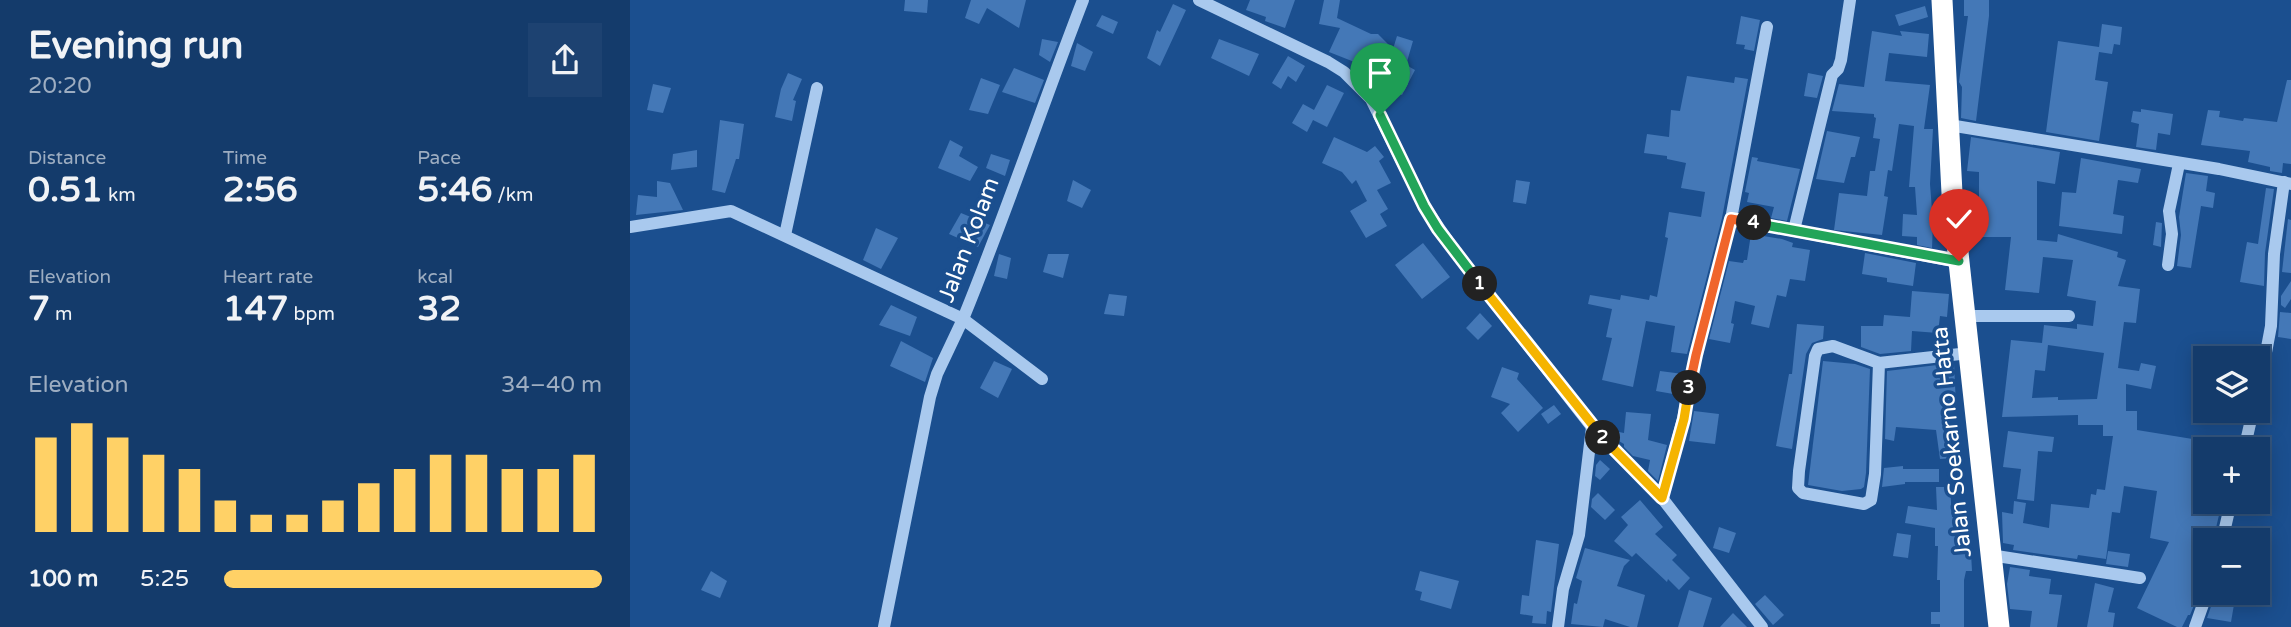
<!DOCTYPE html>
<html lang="en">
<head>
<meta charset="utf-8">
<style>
  :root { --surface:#143b6b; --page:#1d4271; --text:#f1f3f6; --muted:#9dadc1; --line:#33557e; --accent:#ffd166 }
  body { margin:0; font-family:"Varela Round",sans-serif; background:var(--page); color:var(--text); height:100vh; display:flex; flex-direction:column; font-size:26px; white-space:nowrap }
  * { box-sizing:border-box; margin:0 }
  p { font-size:23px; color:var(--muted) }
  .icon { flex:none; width:38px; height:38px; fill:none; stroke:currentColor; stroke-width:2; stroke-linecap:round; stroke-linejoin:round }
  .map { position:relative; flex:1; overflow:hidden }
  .drawer { display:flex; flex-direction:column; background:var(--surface); width:630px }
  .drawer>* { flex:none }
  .buttons { position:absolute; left:1563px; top:346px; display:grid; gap:14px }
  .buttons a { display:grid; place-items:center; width:77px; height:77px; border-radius:0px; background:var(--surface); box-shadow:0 4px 18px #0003,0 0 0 2px var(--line); font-size:35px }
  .pin { position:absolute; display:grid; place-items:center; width:60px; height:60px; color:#fff; margin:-72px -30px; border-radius:50% 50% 50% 0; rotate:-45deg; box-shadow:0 0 7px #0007 }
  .pin .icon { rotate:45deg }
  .km { position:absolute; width:35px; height:35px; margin:-18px; border-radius:50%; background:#222; color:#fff; font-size:19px; line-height:35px; text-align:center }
  .round { display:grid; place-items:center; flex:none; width:74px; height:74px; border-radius:0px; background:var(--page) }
  .head { display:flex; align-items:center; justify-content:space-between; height:119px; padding:0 28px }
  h1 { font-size:38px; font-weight:700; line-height:52px }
  .figures { display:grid; grid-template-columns:repeat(3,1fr); gap:10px; height:119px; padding:7px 28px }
  .figures div { display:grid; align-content:center }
  .figures b { font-size:35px; font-weight:700 }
  .figures small { font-size:19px; font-weight:400 }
  .figures p { font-size:19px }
  .chart { height:196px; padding:14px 28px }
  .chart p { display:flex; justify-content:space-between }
  .chart svg { width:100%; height:126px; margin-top:7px; stroke:var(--accent); stroke-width:6 }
  ul { padding:0 28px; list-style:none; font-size:23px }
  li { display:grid; grid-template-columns:112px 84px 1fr; align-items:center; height:52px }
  li i { height:18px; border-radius:9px; background:var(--accent) }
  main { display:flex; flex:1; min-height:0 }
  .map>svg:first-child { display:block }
</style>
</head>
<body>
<main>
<section class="drawer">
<div class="head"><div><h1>Evening run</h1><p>20:20</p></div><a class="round"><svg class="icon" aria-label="share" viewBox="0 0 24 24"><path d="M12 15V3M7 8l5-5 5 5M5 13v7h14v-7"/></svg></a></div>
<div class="figures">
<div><p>Distance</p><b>0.51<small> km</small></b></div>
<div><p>Time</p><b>2:56</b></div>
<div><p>Pace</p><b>5:46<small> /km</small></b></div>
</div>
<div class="figures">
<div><p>Elevation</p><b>7<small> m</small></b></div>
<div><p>Heart rate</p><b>147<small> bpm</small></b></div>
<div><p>kcal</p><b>32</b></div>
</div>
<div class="chart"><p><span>Elevation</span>34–40 m</p>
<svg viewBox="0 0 160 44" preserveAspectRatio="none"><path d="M5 44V11M15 44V6M25 44V11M35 44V17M45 44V22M55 44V33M65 44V38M75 44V38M85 44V33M95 44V27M105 44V22M115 44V17M125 44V17M135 44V22M145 44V22M155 44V17"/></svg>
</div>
<ul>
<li><b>100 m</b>5:25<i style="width:100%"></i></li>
</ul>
</section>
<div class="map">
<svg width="1661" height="627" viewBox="0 0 1661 627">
  <rect width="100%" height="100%" fill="#1b4f8f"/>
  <g fill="#4478b7" fill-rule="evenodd">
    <path d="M 275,0 L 298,0 L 297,13 L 274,11 Z"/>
    <path d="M 341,0 L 396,0 L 389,28 L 357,8 L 349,24 L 335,18 Z"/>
    <path d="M 620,0 L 665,0 L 655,28 L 635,21 L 636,17 L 616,10 Z"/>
    <path d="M 694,0 L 710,0 L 707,18 L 741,34 L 748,34 L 763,49 L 767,36 L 783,41 L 776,65 L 785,70 L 772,95 L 751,84 L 732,65 L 699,52 L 710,28 L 689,24 Z"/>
    <path d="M 1334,0 L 1359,0 L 1359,16 L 1346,121 L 1331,118 L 1332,87 L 1329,82 L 1338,16 L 1334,16 Z"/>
    <path d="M 543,4 L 556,10 L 530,66 L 517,58 L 527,30 L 530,32 Z"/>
    <path d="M 1295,6 L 1298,17 L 1269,26 L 1265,15 Z"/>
    <path d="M 472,15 L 488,22 L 483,34 L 466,26 Z"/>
    <path d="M 1111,16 L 1130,20 L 1124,51 L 1114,49 L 1115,45 L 1106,44 Z"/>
    <path d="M 1472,24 L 1492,27 L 1490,45 L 1484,44 L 1482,54 L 1469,52 L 1465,80 L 1478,82 L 1469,141 L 1416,132 L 1428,41 L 1469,47 Z"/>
    <path d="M 1242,31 L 1272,36 L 1270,31 L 1299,34 L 1297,57 L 1259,53 L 1255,81 L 1300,85 L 1294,129 L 1303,129 L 1300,184 L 1303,223 L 1302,248 L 1287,245 L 1287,237 L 1272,236 L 1273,214 L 1287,215 L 1285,187 L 1279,187 L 1284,126 L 1269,124 L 1262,171 L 1258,170 L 1254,196 L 1258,197 L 1252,235 L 1204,230 L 1209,193 L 1237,196 L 1240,171 L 1245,171 L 1250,139 L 1243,138 L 1246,118 L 1244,117 L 1244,114 L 1202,111 L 1209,84 L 1234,87 Z"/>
    <path d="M 412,39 L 428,42 L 420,62 L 409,55 Z"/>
    <path d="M 589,39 L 629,54 L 619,76 L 581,58 Z"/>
    <path d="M 447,43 L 463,52 L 455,71 L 441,66 Z"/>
    <path d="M 658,56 L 675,66 L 666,82 L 658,76 L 651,89 L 642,83 Z"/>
    <path d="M 384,68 L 414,80 L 405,103 L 372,92 Z"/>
    <path d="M 158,73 L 172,79 L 163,100 L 166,101 L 162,121 L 145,117 L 151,89 Z"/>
    <path d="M 1178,73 L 1193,76 L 1187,98 L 1174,96 Z"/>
    <path d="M 1057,76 L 1104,83 L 1105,77 L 1118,79 L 1092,218 L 1057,354 L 1041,352 L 1045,326 L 1016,321 L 1003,387 L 972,380 L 982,338 L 976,337 L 982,309 L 958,304 L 960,295 L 990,300 L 991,295 L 1019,300 L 1020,295 L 1027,297 L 1038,238 L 1035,237 L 1039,212 L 1071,217 L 1075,192 L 1051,188 L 1056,163 L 1037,159 L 1037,156 L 1014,153 L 1017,134 L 1039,137 L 1041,110 L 1050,111 Z"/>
    <path d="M 351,78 L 370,85 L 358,114 L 339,110 Z"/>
    <path d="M 1657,80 L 1661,80 L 1661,164 L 1653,163 L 1652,173 L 1640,171 L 1640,167 L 1618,162 L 1620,151 L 1571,145 L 1578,110 L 1590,111 L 1589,117 L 1613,121 L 1614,118 L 1647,122 Z"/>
    <path d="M 23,84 L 41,88 L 33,113 L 17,110 Z"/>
    <path d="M 697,85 L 714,93 L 697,127 L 683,120 L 677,132 L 662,123 L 673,104 L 684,110 Z"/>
    <path d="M 1511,109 L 1543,114 L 1540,135 L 1528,133 L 1526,150 L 1506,147 L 1509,124 L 1501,122 L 1503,111 L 1511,112 Z"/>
    <path d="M 90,120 L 114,124 L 109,159 L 106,159 L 95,193 L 82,190 Z"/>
    <path d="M 1197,131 L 1230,137 L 1225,157 L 1221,157 L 1214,183 L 1186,179 Z"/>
    <path d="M 704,137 L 737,152 L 745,146 L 754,157 L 749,161 L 761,183 L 747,190 L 758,209 L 750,214 L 757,226 L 736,238 L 720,211 L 737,201 L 726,180 L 722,184 L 712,172 L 692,163 Z"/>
    <path d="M 1341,137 L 1430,152 L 1425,184 L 1407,181 L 1407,240 L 1427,242 L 1428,234 L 1488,252 L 1487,257 L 1496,260 L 1488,286 L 1510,289 L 1506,323 L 1494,322 L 1488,368 L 1509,371 L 1511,363 L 1526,366 L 1521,389 L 1496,384 L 1496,411 L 1507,411 L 1507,430 L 1575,441 L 1575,502 L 1592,502 L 1583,541 L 1575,541 L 1575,579 L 1560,615 L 1558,615 L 1552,627 L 1547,627 L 1507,608 L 1539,542 L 1520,538 L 1527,491 L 1494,486 L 1490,513 L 1482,512 L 1476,559 L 1448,555 L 1447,559 L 1383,550 L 1384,545 L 1373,543 L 1372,512 L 1383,514 L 1384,501 L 1396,503 L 1393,523 L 1419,528 L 1421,504 L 1459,508 L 1461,494 L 1466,495 L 1467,489 L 1475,490 L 1483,436 L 1473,436 L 1473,425 L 1448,425 L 1448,415 L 1372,417 L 1381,340 L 1412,343 L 1414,325 L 1447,329 L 1447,324 L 1463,326 L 1466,301 L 1437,296 L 1443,260 L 1413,257 L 1409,293 L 1375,290 L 1381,237 L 1349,237 L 1349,172 L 1337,171 ZM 1418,345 L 1474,353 L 1467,399 L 1428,400 L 1428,397 L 1402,398 L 1405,370 L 1415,371 Z"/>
    <path d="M 320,140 L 333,147 L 329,156 L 348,167 L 340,181 L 308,168 Z"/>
    <path d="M 67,150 L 67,167 L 41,170 L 43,154 Z"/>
    <path d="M 361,154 L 380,160 L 375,176 L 356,168 Z"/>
    <path d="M 1122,157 L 1128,158 L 1127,161 L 1170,169 L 1157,221 L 1141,218 L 1144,207 L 1117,202 L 1119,193 L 1115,192 Z"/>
    <path d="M 1451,158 L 1511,169 L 1508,183 L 1488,180 L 1483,214 L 1494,216 L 1492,234 L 1429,226 L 1432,192 L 1446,193 Z"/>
    <path d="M 1556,173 L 1578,176 L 1576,191 L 1585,193 L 1583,208 L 1571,206 L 1561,268 L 1547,266 L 1551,235 L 1549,217 Z"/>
    <path d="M 443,180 L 461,190 L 452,208 L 437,201 Z"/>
    <path d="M 886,180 L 900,182 L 896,204 L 883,202 Z"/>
    <path d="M 27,181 L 40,183 L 53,210 L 6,215 L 8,195 L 27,197 Z"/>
    <path d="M 1636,188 L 1644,189 L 1635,253 L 1634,286 L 1610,282 L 1617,242 L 1628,244 Z"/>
    <path d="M 331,213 L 360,225 L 348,247 L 319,234 Z"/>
    <path d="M 1658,219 L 1661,220 L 1661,273 L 1652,272 Z"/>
    <path d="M 1526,222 L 1532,223 L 1531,247 L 1523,245 Z"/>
    <path d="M 246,228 L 268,238 L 251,269 L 233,260 Z"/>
    <path d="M 1121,234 L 1152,239 L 1163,243 L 1162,247 L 1180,250 L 1175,281 L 1160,279 L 1156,297 L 1147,295 L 1139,328 L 1121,324 L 1125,306 L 1105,301 L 1101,323 L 1104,324 L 1100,343 L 1079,339 L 1099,261 L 1113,263 L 1114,260 L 1117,260 Z"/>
    <path d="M 793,243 L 820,277 L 792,299 L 765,265 Z"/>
    <path d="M 1235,253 L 1286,263 L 1283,286 L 1257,282 L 1257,278 L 1232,274 Z"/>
    <path d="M 369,254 L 381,258 L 377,279 L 364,276 Z"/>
    <path d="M 418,254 L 439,254 L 433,278 L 413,272 Z"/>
    <path d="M 1661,281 L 1661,299 L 1655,308 L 1651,305 L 1651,296 Z"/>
    <path d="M 1282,291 L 1319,294 L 1317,317 L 1310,316 L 1308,333 L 1282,331 L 1281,351 L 1250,354 L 1231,347 L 1231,326 L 1253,326 L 1254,315 L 1280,317 Z"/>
    <path d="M 479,294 L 497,296 L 494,316 L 474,314 Z"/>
    <path d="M 261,305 L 287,317 L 280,336 L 249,325 Z"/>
    <path d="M 1650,312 L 1661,313 L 1661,339 L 1648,337 Z"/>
    <path d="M 850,313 L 862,326 L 848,340 L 836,328 Z"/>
    <path d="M 1167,324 L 1194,326 L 1193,339 L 1182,343 L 1176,354 L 1162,449 L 1146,446 L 1159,374 L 1162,374 Z"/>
    <path d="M 271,341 L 303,358 L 295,382 L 260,366 Z"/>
    <path d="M 364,361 L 382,369 L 368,398 L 350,388 Z"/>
    <path d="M 1193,361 L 1225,364 L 1240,369 L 1236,473 L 1234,487 L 1231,489 L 1212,491 L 1178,485 Z"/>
    <path d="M 1324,363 L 1326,406 L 1318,406 L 1317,430 L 1321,431 L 1321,444 L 1325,444 L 1326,458 L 1310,459 L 1306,430 L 1266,427 L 1264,441 L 1255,439 L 1257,371 Z"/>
    <path d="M 872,367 L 889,373 L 887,379 L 913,408 L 888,432 L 871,413 L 880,404 L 861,397 Z"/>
    <path d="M 1030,371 L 1053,374 L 1049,395 L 1026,391 Z"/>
    <path d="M 924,405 L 931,414 L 918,424 L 911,414 Z"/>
    <path d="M 1064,411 L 1089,414 L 1085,444 L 1059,441 Z"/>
    <path d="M 996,412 L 1021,414 L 1018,440 L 1037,445 L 1028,481 L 1018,471 L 1020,460 L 1003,456 L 994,447 L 994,444 L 987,440 L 989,432 L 994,433 Z"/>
    <path d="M 1378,431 L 1424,437 L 1422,452 L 1408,451 L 1404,501 L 1387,499 L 1391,469 L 1373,467 Z"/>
    <path d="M 970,460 L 980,469 L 970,480 L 965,476 L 966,465 Z"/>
    <path d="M 1273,466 L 1273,469 L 1309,469 L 1309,482 L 1275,482 L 1275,484 L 1252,487 L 1254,468 Z"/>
    <path d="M 1306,487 L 1320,487 L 1322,517 L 1339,517 L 1342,571 L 1336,571 L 1334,580 L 1334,627 L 1310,627 L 1310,624 L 1301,624 L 1301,612 L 1310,612 L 1310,580 L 1307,580 L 1308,546 L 1305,546 L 1305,528 L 1275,523 L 1278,506 L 1307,510 Z"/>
    <path d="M 968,493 L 985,510 L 975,520 L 961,507 L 962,499 Z"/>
    <path d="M 1010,500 L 1033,527 L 1025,534 L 1047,555 L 1042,560 L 1060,578 L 1049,590 L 1038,579 L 1037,582 L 1006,553 L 1002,557 L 984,541 L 998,525 L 991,517 Z"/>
    <path d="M 1089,527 L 1106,533 L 1099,553 L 1083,548 Z"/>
    <path d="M 1267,533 L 1281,535 L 1278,558 L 1263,556 Z"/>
    <path d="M 906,540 L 929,544 L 921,612 L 917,611 L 916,624 L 902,623 L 903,616 L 890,614 L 892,595 L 899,596 Z"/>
    <path d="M 955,548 L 1000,560 L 994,566 L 987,586 L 1015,595 L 1007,627 L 1000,627 L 975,619 L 973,627 L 941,624 L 944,603 L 947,604 L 952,581 L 946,578 Z"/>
    <path d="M 1478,551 L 1500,554 L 1498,567 L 1476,564 Z"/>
    <path d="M 1380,567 L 1400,570 L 1399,576 L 1421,579 L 1419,594 L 1432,595 L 1427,627 L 1400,627 L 1402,611 L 1380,609 L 1377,584 Z"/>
    <path d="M 81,571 L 97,581 L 90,598 L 71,590 Z"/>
    <path d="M 790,571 L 829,581 L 821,609 L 790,600 L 792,592 L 785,590 Z"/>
    <path d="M 1465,583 L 1484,588 L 1478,612 L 1485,613 L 1483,627 L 1457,627 Z"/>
    <path d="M 1059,590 L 1082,598 L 1073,627 L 1048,627 Z"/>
    <path d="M 1594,593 L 1606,593 L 1601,622 L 1577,618 L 1585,595 L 1594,597 Z"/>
    <path d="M 1135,595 L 1154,615 L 1143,625 L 1125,604 Z"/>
    <path d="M 1103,613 L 1117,627 L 1090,627 Z"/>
  </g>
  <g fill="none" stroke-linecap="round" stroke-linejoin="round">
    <g stroke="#a9c9ee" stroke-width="12">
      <path d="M 569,0 L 698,62 L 714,72 L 741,99 L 794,206 L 826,253 L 962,427 L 1032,498 L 1132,627"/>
      <path d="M 1319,125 L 1589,169 L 1661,184"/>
      <path d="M 1101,219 L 1137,27"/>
      <path d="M 0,227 L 101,211 L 333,319 C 376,214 412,106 453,0"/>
      <path d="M 1164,230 L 1202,75 L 1208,69 L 1211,60 L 1220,0"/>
      <path d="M 155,235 L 187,88"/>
      <path d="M 1538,265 L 1542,234 L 1539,211 L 1549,164"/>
      <path d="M 1335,316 L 1439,316"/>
      <path d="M 1249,363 L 1245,474 L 1241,500 L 1234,504 L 1173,493 L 1168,488 L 1169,471 L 1185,356 L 1188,349 L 1203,346 L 1249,363 L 1339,353"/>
      <path d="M 1628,395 L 1641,326 L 1644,254 L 1654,182"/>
      <path d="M 1614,450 L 1623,411"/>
      <path d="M 1032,498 L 1053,419 L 1066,354 L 1101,219 L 1329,262"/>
      <path d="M 1592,541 L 1601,502"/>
      <path d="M 1360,555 L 1510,578"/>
      <path d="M 254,627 L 300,397 L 307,374 L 333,319 L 412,379"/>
      <path d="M 928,627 L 933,589 L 949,535 L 962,427"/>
      <path d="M 1565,627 L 1577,593"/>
    </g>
    <path stroke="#fff" stroke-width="21" d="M 1312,0 L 1322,193 L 1329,262 L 1369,627"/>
  </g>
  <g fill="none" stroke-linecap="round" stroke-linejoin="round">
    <g stroke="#fff" stroke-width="14">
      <path id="split-1" d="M 750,115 L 794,206 L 808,229 L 850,284"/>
    </g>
    <g stroke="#fff" stroke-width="14">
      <path id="split-2" d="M 850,284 L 973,438"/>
    </g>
    <g stroke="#fff" stroke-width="14">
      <path id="split-3" d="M 973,438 L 1032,498 L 1054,419 L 1059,388"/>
    </g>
    <g stroke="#fff" stroke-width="14">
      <path id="split-4" d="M 1059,388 L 1066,355 L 1101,219 L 1124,223"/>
    </g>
    <g stroke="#fff" stroke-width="14">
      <path id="split-5" d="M 1124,223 L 1329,261"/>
    </g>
    <use href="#split-1" stroke="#22a559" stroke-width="9"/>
    <use href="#split-2" stroke="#f5b400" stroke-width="9"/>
    <use href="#split-3" stroke="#f5b400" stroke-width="9"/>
    <use href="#split-4" stroke="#f0652b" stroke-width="9"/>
    <use href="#split-5" stroke="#22a559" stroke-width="9"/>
  </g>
  <g text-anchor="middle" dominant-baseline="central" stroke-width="7" stroke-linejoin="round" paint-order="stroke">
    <g font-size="23" fill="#fff" stroke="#1b4f8f">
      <text transform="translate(339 240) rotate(-69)">Jalan Kolam</text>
      <text transform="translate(1322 442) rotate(-96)">Jalan Soekarno Hatta</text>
    </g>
  </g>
</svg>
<div class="buttons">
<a><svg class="icon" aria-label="layers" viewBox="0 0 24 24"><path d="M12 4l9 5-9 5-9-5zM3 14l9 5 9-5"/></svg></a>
<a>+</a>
<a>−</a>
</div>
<div class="pin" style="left:750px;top:115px;background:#1e9e55"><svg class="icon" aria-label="arrive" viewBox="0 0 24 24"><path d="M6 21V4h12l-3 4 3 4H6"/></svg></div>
<div class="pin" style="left:1329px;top:261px;background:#d93025"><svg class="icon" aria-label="check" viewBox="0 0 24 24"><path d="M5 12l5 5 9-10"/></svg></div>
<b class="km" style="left:850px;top:284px">1</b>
<b class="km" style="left:973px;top:438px">2</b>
<b class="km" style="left:1059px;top:388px">3</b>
<b class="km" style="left:1124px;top:223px">4</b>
</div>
</main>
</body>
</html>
